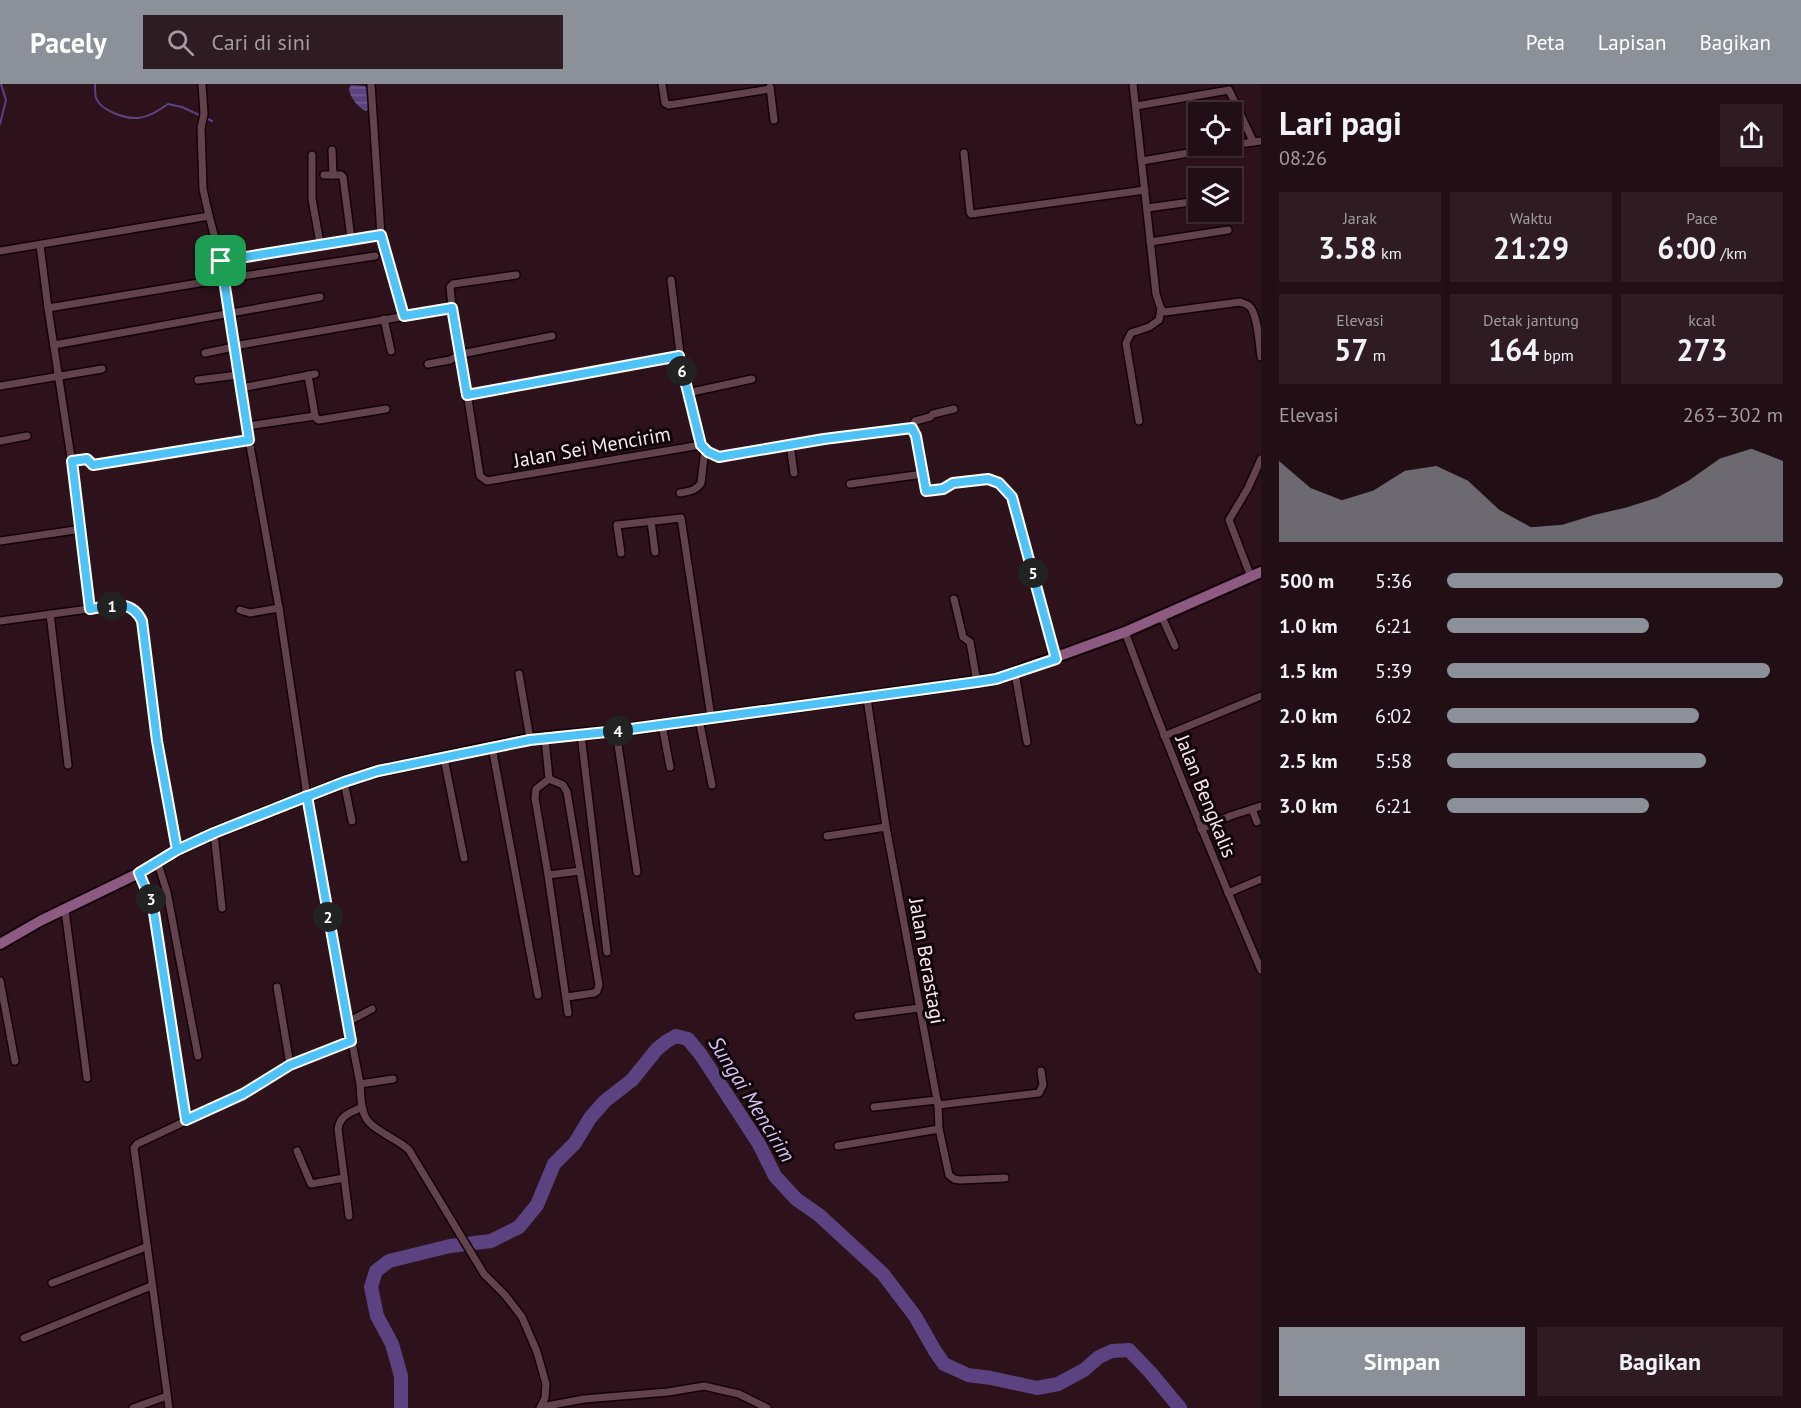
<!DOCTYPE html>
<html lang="id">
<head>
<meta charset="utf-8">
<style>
  :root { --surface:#220e15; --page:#2e1c22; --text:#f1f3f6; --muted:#a29ca0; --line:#3f2e34; --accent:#8c9099 }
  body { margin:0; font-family:"PT Sans",sans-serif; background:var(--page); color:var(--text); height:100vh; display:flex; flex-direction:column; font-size:22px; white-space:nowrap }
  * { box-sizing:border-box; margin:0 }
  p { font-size:20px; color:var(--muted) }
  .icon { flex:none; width:33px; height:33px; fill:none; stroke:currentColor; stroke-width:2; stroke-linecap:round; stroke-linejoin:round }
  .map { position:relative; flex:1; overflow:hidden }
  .sheet { display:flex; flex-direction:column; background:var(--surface); width:540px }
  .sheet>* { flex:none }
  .buttons { position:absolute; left:1188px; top:18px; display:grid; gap:12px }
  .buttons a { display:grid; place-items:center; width:54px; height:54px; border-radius:0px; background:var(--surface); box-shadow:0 2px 4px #0004,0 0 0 2px var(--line); font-size:30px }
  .pin { position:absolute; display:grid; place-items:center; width:51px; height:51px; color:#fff; margin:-26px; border-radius:12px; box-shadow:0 3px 9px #0006 }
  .km { position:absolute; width:30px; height:30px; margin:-15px; border-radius:50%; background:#222; color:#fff; font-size:16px; line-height:30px; text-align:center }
  .round { display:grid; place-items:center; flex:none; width:63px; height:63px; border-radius:0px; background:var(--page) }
  .overview { display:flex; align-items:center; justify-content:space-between; height:102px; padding:0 18px }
  h1 { font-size:33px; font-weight:600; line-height:45px }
  .metrics { display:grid; grid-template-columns:repeat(3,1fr); gap:9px; height:102px; padding:6px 18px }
  .metrics div { display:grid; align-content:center; border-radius:0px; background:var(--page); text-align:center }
  .metrics b { font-size:30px; font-weight:600 }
  .metrics small { font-size:16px; font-weight:400 }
  .metrics p { font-size:16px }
  .chart { height:168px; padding:12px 18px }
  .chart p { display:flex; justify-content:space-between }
  .chart svg { width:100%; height:108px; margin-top:6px; fill:var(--accent); opacity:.7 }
  .button { display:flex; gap:12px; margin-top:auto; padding:12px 18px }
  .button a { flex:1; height:69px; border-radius:0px; background:var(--accent); color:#fff; font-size:24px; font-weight:600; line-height:69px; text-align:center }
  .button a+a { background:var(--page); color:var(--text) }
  ul { padding:0 18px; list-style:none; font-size:20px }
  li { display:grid; grid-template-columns:96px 72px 1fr; align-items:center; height:45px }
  li i { height:15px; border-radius:8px; background:var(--accent) }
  header { display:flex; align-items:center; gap:36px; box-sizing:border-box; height:84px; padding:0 30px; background:var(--accent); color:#fff }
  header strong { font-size:28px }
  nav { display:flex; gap:33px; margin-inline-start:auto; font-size:21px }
  .search { width:420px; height:54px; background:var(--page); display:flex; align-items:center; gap:15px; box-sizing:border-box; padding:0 21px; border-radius:0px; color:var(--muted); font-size:22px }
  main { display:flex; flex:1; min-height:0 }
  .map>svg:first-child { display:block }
</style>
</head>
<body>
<header>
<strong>Pacely</strong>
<div class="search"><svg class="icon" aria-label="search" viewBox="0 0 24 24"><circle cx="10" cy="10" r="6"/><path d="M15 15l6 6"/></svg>Cari di sini</div>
<nav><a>Peta</a><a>Lapisan</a><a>Bagikan</a></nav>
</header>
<main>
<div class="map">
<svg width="1261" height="1324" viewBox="0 0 1261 1324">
  <defs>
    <pattern id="water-rules" width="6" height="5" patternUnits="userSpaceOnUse" patternTransform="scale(1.5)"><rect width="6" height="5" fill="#5c4280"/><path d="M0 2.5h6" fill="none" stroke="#745d92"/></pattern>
  </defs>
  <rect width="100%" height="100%" fill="#2d121c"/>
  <path fill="url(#water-rules)" d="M 351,1 L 364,2 L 367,4 L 370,23 L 366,27 C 358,24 350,13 349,5 Z"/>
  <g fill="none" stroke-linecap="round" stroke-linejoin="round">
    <g stroke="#5c4280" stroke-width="2">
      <path d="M 95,0 C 95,4 95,11 96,14 C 101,27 126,35 138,34 C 150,33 159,26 168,20 L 182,23 L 212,37"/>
      <path d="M 0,40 L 6,16 L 1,0"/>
    </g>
    <path stroke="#5c4280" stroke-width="14" d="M 401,1324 L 401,1292 L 392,1260 L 377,1232 L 371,1203 L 376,1187 L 389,1177 L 450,1162 L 491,1157 L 519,1143 L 537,1121 L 554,1080 L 575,1059 L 590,1034 L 605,1017 L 632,996 L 657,965 L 667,957 L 676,952 L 688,955 L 701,971 L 759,1060 L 775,1092 L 796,1115 L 819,1131 L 883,1190 L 915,1232 L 935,1267 L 944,1280 L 968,1291 L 991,1294 L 1037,1304 L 1058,1300 L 1084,1286 L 1099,1273 L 1112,1267 L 1129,1266 L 1150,1288 L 1180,1324"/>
    <g stroke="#130107" stroke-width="10">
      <g id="minor">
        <path d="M 202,0 L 204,30 L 201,44 L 203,105 L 209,132 L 221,176 L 249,356 L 279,524 L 307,712 L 326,822 L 360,1000 C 361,1011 360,1024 366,1034 C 372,1046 398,1055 409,1066 L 484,1190 L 505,1211 L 522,1233 L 537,1268 L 546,1300 L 545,1314 L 540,1324"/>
        <path d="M 371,0 L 381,151 L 404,232"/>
        <path d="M 662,0 L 665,19 L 669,21 L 770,5"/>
        <path d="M 1133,0 L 1156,210 L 1161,225 L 1159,236 L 1149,243 L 1131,249 L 1126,259 L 1139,337"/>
        <path d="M 770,3 L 774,36"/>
        <path d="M 1136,22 L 1229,6 L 1253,57"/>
        <path d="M 1232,61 L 1261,57"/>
        <path d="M 332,66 L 333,91 L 341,91 L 343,93 L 351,154"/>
        <path d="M 964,69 L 970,128 L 971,130 L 1145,106"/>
        <path d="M 312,71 L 312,115 L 320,159"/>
        <path d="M 1142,77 L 1229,62"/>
        <path d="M 324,91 L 333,91"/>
        <path d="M 1147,124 L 1198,117"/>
        <path d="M 1150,158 L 1228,146"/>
        <path d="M 40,161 L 48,224 L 82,445 L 90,525"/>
        <path d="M 0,167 L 209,132"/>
        <path d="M 221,176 L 381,151"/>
        <path d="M 516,191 L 453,200 L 450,203 L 452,224 L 461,270 L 480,392 L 487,397 L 701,361"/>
        <path d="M 671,196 L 682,286 L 701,361 L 708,368 L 719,373 L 824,355 L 912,344"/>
        <path d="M 48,224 L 223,195 L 375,172"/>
        <path d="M 1161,225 L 1165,228 L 1240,218 C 1242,219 1247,220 1249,222 C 1258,229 1259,261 1261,273"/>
        <path d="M 384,235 L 391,267"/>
        <path d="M 54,261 L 320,213"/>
        <path d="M 234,262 L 452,224"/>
        <path d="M 205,269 L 234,263"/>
        <path d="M 428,280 L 450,276 L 461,270 L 552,252"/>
        <path d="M 308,291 L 315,332"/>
        <path d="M 198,296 L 238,291"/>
        <path d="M 0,302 L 102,285"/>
        <path d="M 241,304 L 315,290"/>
        <path d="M 687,309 L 752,295"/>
        <path d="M 467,311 L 679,272"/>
        <path d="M 247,342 L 315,332 L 316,334 L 319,336 L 386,325"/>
        <path d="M 912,344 L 917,352 L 926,407 L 943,405 L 953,399 L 988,395 L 999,399 L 1012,413 L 1056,575"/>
        <path d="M 912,344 L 915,337 L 930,333 L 933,330 L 954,325"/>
        <path d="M 0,357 L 27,352"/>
        <path d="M 790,360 L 794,389"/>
        <path d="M 72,377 L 87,375 L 93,381 L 249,356"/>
        <path d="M 850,400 L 923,390"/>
        <path d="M 680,409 C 689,407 696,407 701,399 L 705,365"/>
        <path d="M 651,437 L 655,468"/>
        <path d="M 0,457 L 82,445"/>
        <path d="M 621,469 L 617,441 L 681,434 L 711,633"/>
        <path d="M 1251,493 L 1229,436 L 1248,404 L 1261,375"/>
        <path d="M 954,515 L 963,553 L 970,558 L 977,598"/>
        <path d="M 240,526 L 250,529 L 279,524"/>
        <path d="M 50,530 L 68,681"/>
        <path d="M 1161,531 L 1175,562"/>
        <path d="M 0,537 L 118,521 C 134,522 140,530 144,545 L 157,657 L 177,766"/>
        <path d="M 1125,548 C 1167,662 1213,774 1261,886"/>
        <path d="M 1015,589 L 1027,658"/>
        <path d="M 519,590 L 530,655"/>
        <path d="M 867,614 L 886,743 L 938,1021 L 939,1045 L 949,1091 L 954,1095 L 960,1096 L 1005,1094"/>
        <path d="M 699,635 L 712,701"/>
        <path d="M 662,641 L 670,683"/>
        <path d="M 616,647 L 637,788"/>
        <path d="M 581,651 L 607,868"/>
        <path d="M 1164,652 L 1261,612"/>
        <path d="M 545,654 L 549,695 L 536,705 L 535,714 L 548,791 L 568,929"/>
        <path d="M 492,663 L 538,911"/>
        <path d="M 444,674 L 464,774"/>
        <path d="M 549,695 L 563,701 L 567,708 L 599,901 L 597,907 L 594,909 L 567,913"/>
        <path d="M 344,698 L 352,737"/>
        <path d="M 1252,725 L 1257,738"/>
        <path d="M 1201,745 L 1230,732 L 1261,722"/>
        <path d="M 214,749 L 222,824"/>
        <path d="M 827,752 L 886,743"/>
        <path d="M 157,777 L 167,808 L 198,972"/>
        <path d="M 139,789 L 153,822 L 186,1036"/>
        <path d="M 548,791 L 580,787"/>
        <path d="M 1228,809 L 1261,795"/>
        <path d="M 65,826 L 87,994"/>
        <path d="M 0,897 L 15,977"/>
        <path d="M 277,903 L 290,981"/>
        <path d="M 858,932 L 919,924"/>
        <path d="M 348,938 L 372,925"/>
        <path d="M 360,1000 L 393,995"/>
        <path d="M 938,1021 L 1039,1009 L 1043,1001 L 1041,987"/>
        <path d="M 874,1023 L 937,1016"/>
        <path d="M 838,1062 L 939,1045"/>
        <path d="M 297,1067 L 311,1100 L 344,1094"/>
        <path d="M 349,1132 L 338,1045 C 340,1031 350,1029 362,1023"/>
        <path d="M 52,1199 L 146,1163"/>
        <path d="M 24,1254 L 151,1202"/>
        <path d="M 541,1323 L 584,1315 L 668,1308 L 704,1302 L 739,1310 L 767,1324"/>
        <path d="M 133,1324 L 167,1312"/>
        <path d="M 169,1324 L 134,1064 L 137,1060 L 243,1010 L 290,981 L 351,957"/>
      </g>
    </g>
    <g stroke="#130107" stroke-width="14">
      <path id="primary" d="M 0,860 L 40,837 L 139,789 L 177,766 L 214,749 L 344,698 L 378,687 L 530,655 L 616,647 L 996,595 L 1125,548 L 1261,488"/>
    </g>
    <use href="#minor" stroke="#62434d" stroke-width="7"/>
    <use href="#primary" stroke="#8d5b81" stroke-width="10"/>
  </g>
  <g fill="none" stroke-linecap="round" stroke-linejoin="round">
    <g stroke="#fff" stroke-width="12">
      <path id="route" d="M 221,177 L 249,356 L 93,381 L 87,375 L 72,377 L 90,525 C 111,522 131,514 142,537 L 157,657 L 177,766 L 214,749 L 307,712 L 351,957 L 290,981 L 243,1010 L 186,1036 L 153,822 L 139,789 L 177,766 L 214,749 L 344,698 L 378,687 L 530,656 L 616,647 L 977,598 L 996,595 L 1056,575 L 1012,413 L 999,399 L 988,395 L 953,399 L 943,405 L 926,407 L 916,352 L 912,344 L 824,355 L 719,373 L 708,368 L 701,361 L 679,272 L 467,311 L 452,224 L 404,232 L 381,151 L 221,177"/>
    </g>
    <use href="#route" stroke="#4fc3f7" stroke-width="8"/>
  </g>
  <g text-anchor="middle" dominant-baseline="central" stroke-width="6" stroke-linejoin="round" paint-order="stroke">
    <g font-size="20" fill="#fbe7ed" stroke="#0e0407">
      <text transform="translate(592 363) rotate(-10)">Jalan Sei Mencirim</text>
      <text transform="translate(1206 712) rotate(68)">Jalan Bengkalis</text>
      <text transform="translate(927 877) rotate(80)">Jalan Berastagi</text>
    </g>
    <g font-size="21" font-style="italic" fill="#d8c3fa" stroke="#0e0407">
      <text transform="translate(752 1015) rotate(58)">Sungai Mencirim</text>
    </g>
  </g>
</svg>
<div class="buttons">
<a><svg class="icon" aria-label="locate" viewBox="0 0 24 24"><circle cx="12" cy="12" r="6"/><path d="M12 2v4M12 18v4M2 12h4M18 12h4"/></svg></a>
<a><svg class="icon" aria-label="layers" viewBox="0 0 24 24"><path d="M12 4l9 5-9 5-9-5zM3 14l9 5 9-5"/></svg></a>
</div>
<div class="pin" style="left:221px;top:177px;background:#1e9e55"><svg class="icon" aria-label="arrive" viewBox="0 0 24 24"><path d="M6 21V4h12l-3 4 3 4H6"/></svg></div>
<b class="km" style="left:112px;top:522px">1</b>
<b class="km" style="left:328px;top:833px">2</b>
<b class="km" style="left:151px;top:815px">3</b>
<b class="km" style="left:618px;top:647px">4</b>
<b class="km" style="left:1033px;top:489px">5</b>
<b class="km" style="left:682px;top:287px">6</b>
</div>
<section class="sheet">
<div class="overview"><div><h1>Lari pagi</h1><p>08:26</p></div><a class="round"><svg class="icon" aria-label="share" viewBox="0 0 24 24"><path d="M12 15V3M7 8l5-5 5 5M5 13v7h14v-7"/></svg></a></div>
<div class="metrics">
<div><p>Jarak</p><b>3.58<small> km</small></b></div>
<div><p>Waktu</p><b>21:29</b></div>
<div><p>Pace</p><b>6:00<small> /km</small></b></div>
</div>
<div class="metrics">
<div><p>Elevasi</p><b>57<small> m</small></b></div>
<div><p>Detak jantung</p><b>164<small> bpm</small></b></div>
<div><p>kcal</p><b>273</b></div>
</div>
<div class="chart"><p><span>Elevasi</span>263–302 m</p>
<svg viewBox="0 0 160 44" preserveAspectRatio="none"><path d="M0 44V11L10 22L20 27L30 23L40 15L50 13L60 19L70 31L80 38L90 37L100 33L110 30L120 26L130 19L140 10L150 6L160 11V44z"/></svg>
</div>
<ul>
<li><b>500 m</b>5:36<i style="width:100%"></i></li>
<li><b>1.0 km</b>6:21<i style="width:60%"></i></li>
<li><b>1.5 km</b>5:39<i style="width:96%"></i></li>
<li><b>2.0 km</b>6:02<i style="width:75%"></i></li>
<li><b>2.5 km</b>5:58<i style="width:77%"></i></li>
<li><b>3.0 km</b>6:21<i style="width:60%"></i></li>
</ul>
<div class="button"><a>Simpan</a><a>Bagikan</a></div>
</section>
</main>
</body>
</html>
